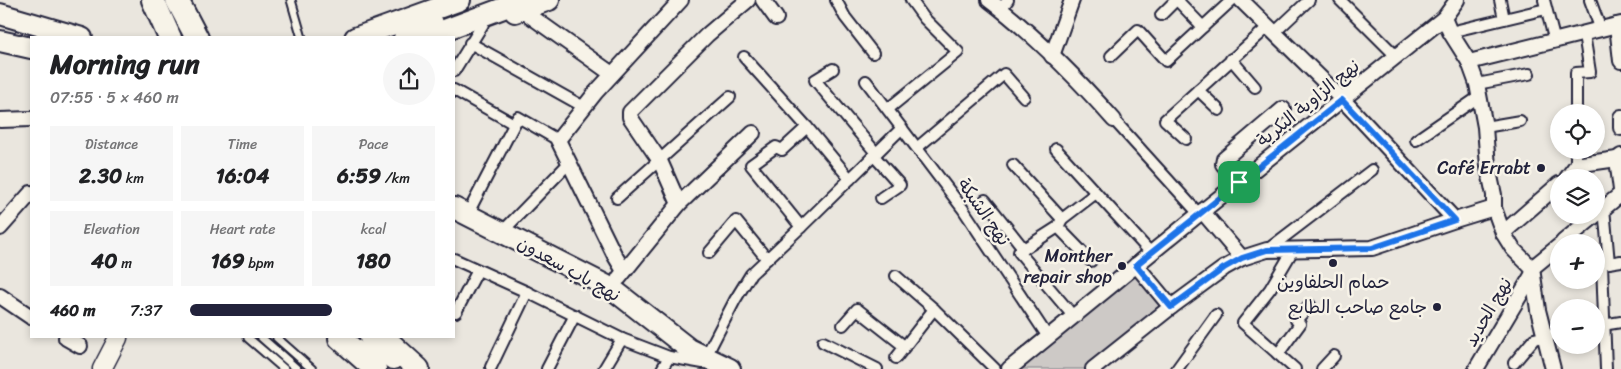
<!DOCTYPE html>
<html lang="en">
<head>
<meta charset="utf-8">
<style>
  :root { --surface:#fff; --page:#f6f6f6; --text:#202124; --muted:#757577; --accent:#22223b }
  body { margin:0; font-family:Sriracha,"Playpen Sans Arabic",sans-serif; background:var(--page); color:var(--text); height:100vh; display:flex; flex-direction:column; font-size:19px; white-space:nowrap }
  * { box-sizing:border-box; margin:0 }
  p { font-size:16px; color:var(--muted) }
  .icon { flex:none; width:28px; height:28px; fill:none; stroke:currentColor; stroke-width:2; stroke-linecap:round; stroke-linejoin:round }
  .map { position:relative; flex:1; overflow:hidden }
  .panel { position:absolute; left:30px; top:36px; width:425px; height:302px; display:flex; flex-direction:column; background:var(--surface); border-radius:0px; box-shadow:0 2px 8px #0003 }
  .panel>* { flex:none }
  .controls { position:absolute; left:1550px; top:104px; display:grid; gap:10px }
  .controls a { display:grid; place-items:center; width:55px; height:55px; border-radius:50%; background:var(--surface); box-shadow:0 2px 8px #0003; font-size:25px }
  .pin { position:absolute; display:grid; place-items:center; width:42px; height:42px; color:#fff; margin:-21px; border-radius:10px; box-shadow:0 2px 8px #0006 }
  .round { display:grid; place-items:center; flex:none; width:52px; height:52px; border-radius:26px; background:var(--page) }
  .headline { display:flex; align-items:center; justify-content:space-between; height:85px; padding:0 20px }
  h1 { font-size:28px; font-weight:700; line-height:38px }
  .metrics { display:grid; grid-template-columns:repeat(3,1fr); gap:8px; height:85px; padding:5px 20px }
  .metrics div { display:grid; align-content:center; border-radius:0px; background:var(--page); text-align:center }
  .metrics b { font-size:21px; font-weight:700 }
  .metrics small { font-size:14px; font-weight:400 }
  .metrics p { font-size:14px }
  ul { padding:0 20px; list-style:none; font-size:16px }
  li { display:grid; grid-template-columns:80px 60px 1fr; align-items:center; height:38px }
  li i { height:12px; border-radius:6px; background:var(--accent) }
  .map>svg:first-child { display:block }
</style>
</head>
<body>
<div class="map">
<svg width="1621" height="369" viewBox="0 0 1621 369">
  <rect width="100%" height="100%" fill="#eae6de"/>
  <filter id="ink" filterUnits="userSpaceOnUse"><feTurbulence type="fractalNoise" baseFrequency=".02" numOctaves="2"/><feDisplacementMap in="SourceGraphic" scale="10" xChannelSelector="R" yChannelSelector="G"/><feConvolveMatrix kernelMatrix="1 2 1 2 8 2 1 2 1" color-interpolation-filters="sRGB"/></filter>
  <g filter="url(#ink)">
    <path fill="#cdc9c6" stroke="#787680" d="M 1134,270 L 1167,308 L 1089,369 L 1013,369 Z"/>
    <g fill="none" stroke-linecap="round" stroke-linejoin="round">
      <g stroke="#22223b" stroke-width="11">
        <g id="service">
          <path d="M 291,0 L 302,38"/>
          <path d="M 248,338 L 284,369"/>
          <path d="M 262,338 L 297,369"/>
          <path d="M 277,338 L 312,369"/>
        </g>
      </g>
      <g stroke="#22223b" stroke-width="14">
        <g id="pedestrian">
          <path d="M 836,0 L 845,17 L 873,53"/>
          <path d="M 1177,0 L 1203,27"/>
          <path d="M 1340,0 L 1396,56"/>
          <path d="M 1500,0 L 1504,19"/>
          <path d="M 1544,0 L 1555,42"/>
          <path d="M 1590,0 L 1601,30"/>
          <path d="M 1001,9 L 1008,0"/>
          <path d="M 1161,15 L 1176,0"/>
          <path d="M 1450,32 L 1546,9"/>
          <path d="M 1274,33 L 1309,0"/>
          <path d="M 470,43 L 584,107"/>
          <path d="M 1111,56 L 1138,30 L 1166,61 L 1232,0"/>
          <path d="M 744,57 L 807,127 L 850,179"/>
          <path d="M 1231,59 L 1255,87"/>
          <path d="M 833,69 L 815,80 L 876,153"/>
          <path d="M 454,71 L 483,24"/>
          <path d="M 866,81 L 963,209 L 1048,337"/>
          <path d="M 1477,84 L 1529,74"/>
          <path d="M 454,90 L 514,124"/>
          <path d="M 1198,90 L 1219,110"/>
          <path d="M 888,109 L 958,52 L 924,18 L 911,0"/>
          <path d="M 1576,112 L 1576,73 L 1590,72 L 1584,34"/>
          <path d="M 1114,120 L 1199,214"/>
          <path d="M 1485,127 L 1520,121"/>
          <path d="M 1186,139 L 1165,120 L 1268,27"/>
          <path d="M 1416,140 L 1480,96"/>
          <path d="M 918,147 L 1004,74 L 1024,97"/>
          <path d="M 1056,149 L 1151,253"/>
          <path d="M 874,156 L 900,185 L 881,198"/>
          <path d="M 1013,165 L 1062,219"/>
          <path d="M 1576,166 L 1576,150"/>
          <path d="M 617,198 L 730,97"/>
          <path d="M 985,200 L 1024,249"/>
          <path d="M 1604,208 L 1609,263"/>
          <path d="M 467,215 L 518,117 L 558,140"/>
          <path d="M 801,227 L 751,165 L 776,147 L 782,150 L 807,127"/>
          <path d="M 1058,227 L 1091,261"/>
          <path d="M 502,232 L 570,162"/>
          <path d="M 1267,250 L 1372,170"/>
          <path d="M 1293,250 L 1270,289 L 1243,323 L 1295,369"/>
          <path d="M 709,253 L 736,221 L 767,259"/>
          <path d="M 454,259 L 527,292 L 622,339 L 669,357 L 703,363"/>
          <path d="M 896,276 L 934,309 L 995,369"/>
          <path d="M 456,312 L 478,270"/>
          <path d="M 1074,317 L 1019,252 L 1058,227 L 1062,219 L 1096,193"/>
          <path d="M 843,325 L 857,309 L 904,346"/>
          <path d="M 1596,326 L 1621,322"/>
          <path d="M 823,342 L 877,369"/>
          <path d="M 1278,354 L 1300,324 L 1296,320 L 1310,305"/>
          <path d="M 705,358 L 735,300 L 751,274 L 801,227 L 902,128"/>
          <path d="M 896,358 L 934,309"/>
          <path d="M 1514,363 L 1534,339 L 1559,333"/>
          <path d="M 491,367 L 527,292"/>
          <path d="M 547,369 L 575,315"/>
          <path d="M 604,369 L 622,339"/>
          <path d="M 662,369 L 669,357"/>
          <path d="M 1177,369 L 1216,315"/>
          <path d="M 1322,369 L 1334,356"/>
          <path d="M 1606,369 L 1602,264 L 1621,261"/>
        </g>
      </g>
      <g stroke="#22223b" stroke-width="18">
        <g id="minor">
          <path d="M 763,0 L 776,18"/>
          <path d="M 989,0 C 1035,35 1076,77 1114,120"/>
          <path d="M 1241,0 L 1343,100 L 1455,220"/>
          <path d="M 522,10 L 612,74"/>
          <path d="M 1444,18 L 1450,32 L 1469,62 L 1477,84 L 1485,127 L 1488,167 L 1494,195 L 1494,208 L 1503,233 L 1513,249 L 1532,268 L 1538,310 L 1553,369"/>
          <path d="M 1617,25 L 1621,61"/>
          <path d="M 1052,56 L 1072,0"/>
          <path d="M 1469,62 L 1621,24"/>
          <path d="M 1621,117 L 1621,128"/>
          <path d="M 0,120 L 31,119"/>
          <path d="M 1617,159 L 1621,190"/>
          <path d="M 1567,178 L 1576,166 L 1582,164 L 1617,159 L 1621,156"/>
          <path d="M 1239,182 L 1223,164 L 1224,159 L 1283,109"/>
          <path d="M 679,204 L 660,161 L 630,117 L 630,112 L 707,35 L 748,0"/>
          <path d="M 1202,211 L 1242,258"/>
          <path d="M 0,228 L 31,193"/>
          <path d="M 1503,233 L 1559,184"/>
          <path d="M 1563,242 L 1621,194"/>
          <path d="M 1136,265 L 1171,307"/>
          <path d="M 1532,268 L 1559,246"/>
          <path d="M 624,271 L 615,256 L 558,140 L 596,92 L 681,0"/>
          <path d="M 619,278 L 679,204 L 753,133"/>
          <path d="M 0,296 L 31,317"/>
          <path d="M 66,338 L 80,346"/>
          <path d="M 1009,369 L 1199,214 L 1444,18 L 1457,0"/>
          <path d="M 1093,369 L 1171,307 L 1224,268 L 1242,258 L 1267,250 L 1372,248 L 1455,220 L 1494,208"/>
          <path d="M 1476,369 L 1532,275"/>
        </g>
      </g>
      <g stroke="#22223b" stroke-width="21">
        <path id="tertiary" d="M 102,369 L 118,338"/>
      </g>
      <g stroke="#22223b" stroke-width="24">
        <g id="secondary">
          <path d="M 515,12 L 549,0"/>
          <path d="M 0,14 L 82,38"/>
          <path d="M 355,38 L 460,0"/>
          <path d="M 404,38 L 433,23"/>
          <path d="M 423,38 L 525,0"/>
          <path d="M 0,41 L 31,48"/>
          <path d="M 454,208 L 611,288 L 689,349 L 730,369"/>
          <path d="M 370,338 L 393,359"/>
        </g>
      </g>
      <g stroke="#22223b" stroke-width="26">
        <g id="primary">
          <path d="M 340,338 L 375,369"/>
          <path d="M 384,338 L 418,369"/>
        </g>
      </g>
      <g stroke="#22223b" stroke-width="26">
        <g id="trunk">
          <path d="M 153,0 L 170,38"/>
          <path d="M 177,0 L 197,38"/>
        </g>
      </g>
      <use href="#service" stroke="#f7f3e8" stroke-width="7"/>
      <use href="#pedestrian" stroke="#f7f3e8" stroke-width="10"/>
      <use href="#minor" stroke="#f7f3e8" stroke-width="14"/>
      <use href="#tertiary" stroke="#f7f3e8" stroke-width="18"/>
      <use href="#secondary" stroke="#f7f3e8" stroke-width="20"/>
      <use href="#primary" stroke="#f7f3e8" stroke-width="22"/>
      <use href="#trunk" stroke="#f7f3e8" stroke-width="22"/>
    </g>
  </g>
  <g fill="none" stroke-linecap="round" stroke-linejoin="round" filter="url(#ink)">
    <g stroke="#fff" stroke-width="10">
      <path id="route" d="M 1342,100 L 1455,220 L 1372,248 L 1267,250 L 1242,258 L 1224,268 L 1171,307 L 1136,265 Z"/>
    </g>
    <use href="#route" stroke="#1a73e8" stroke-width="6"/>
  </g>
  <g fill="#22223b" stroke="#f7f3e8" stroke-width="2">
    <circle cx="1541" cy="168" r="5"/>
    <circle cx="1333" cy="263" r="5"/>
    <circle cx="1122" cy="266" r="5"/>
    <circle cx="1437" cy="307" r="5"/>
  </g>
  <g text-anchor="middle" dominant-baseline="central" stroke-width="5" stroke-linejoin="round" paint-order="stroke">
    <g font-size="18" fill="#22223b" stroke="#f7f3e8">
      <text transform="translate(1308 103) rotate(-39)">نهج الزاوية البكرية</text>
      <text transform="translate(984 212) rotate(55)">نهج الشبكة</text>
      <text transform="translate(569 269) rotate(29)">نهج باب سعدون</text>
      <text transform="translate(1488 312) rotate(-60)">نهج الحديد</text>
    </g>
    <g font-size="18" fill="#22223b" stroke="#f7f3e8" text-anchor="end">
      <text x="1531" y="168">Café Errabt</text>
      <text x="1112" y="256">Monther<tspan x="1112" dy="21">repair shop</tspan></text>
      <text x="1333" y="282" text-anchor="middle">حمام الحلفاوين</text>
      <text x="1427" y="307">جامع صاحب الطابع</text>
    </g>
  </g>
</svg>
<div class="controls">
<a><svg class="icon" aria-label="locate" viewBox="0 0 24 24"><circle cx="12" cy="12" r="6"/><path d="M12 2v4M12 18v4M2 12h4M18 12h4"/></svg></a>
<a><svg class="icon" aria-label="layers" viewBox="0 0 24 24"><path d="M12 4l9 5-9 5-9-5zM3 14l9 5 9-5"/></svg></a>
<a>+</a>
<a>−</a>
</div>
<div class="pin" style="left:1239px;top:182px;background:#1e9e55"><svg class="icon" aria-label="arrive" viewBox="0 0 24 24"><path d="M6 21V4h12l-3 4 3 4H6"/></svg></div>
<section class="panel">
<div class="headline"><div><h1>Morning run</h1><p>07:55 · 5 × 460 m</p></div><a class="round"><svg class="icon" aria-label="share" viewBox="0 0 24 24"><path d="M12 15V3M7 8l5-5 5 5M5 13v7h14v-7"/></svg></a></div>
<div class="metrics">
<div><p>Distance</p><b>2.30<small> km</small></b></div>
<div><p>Time</p><b>16:04</b></div>
<div><p>Pace</p><b>6:59<small> /km</small></b></div>
</div>
<div class="metrics">
<div><p>Elevation</p><b>40<small> m</small></b></div>
<div><p>Heart rate</p><b>169<small> bpm</small></b></div>
<div><p>kcal</p><b>180</b></div>
</div>
<ul>
<li><b>460 m</b>7:37<i style="width:58%"></i></li>
</ul>
</section>
</div>
</body>
</html>
